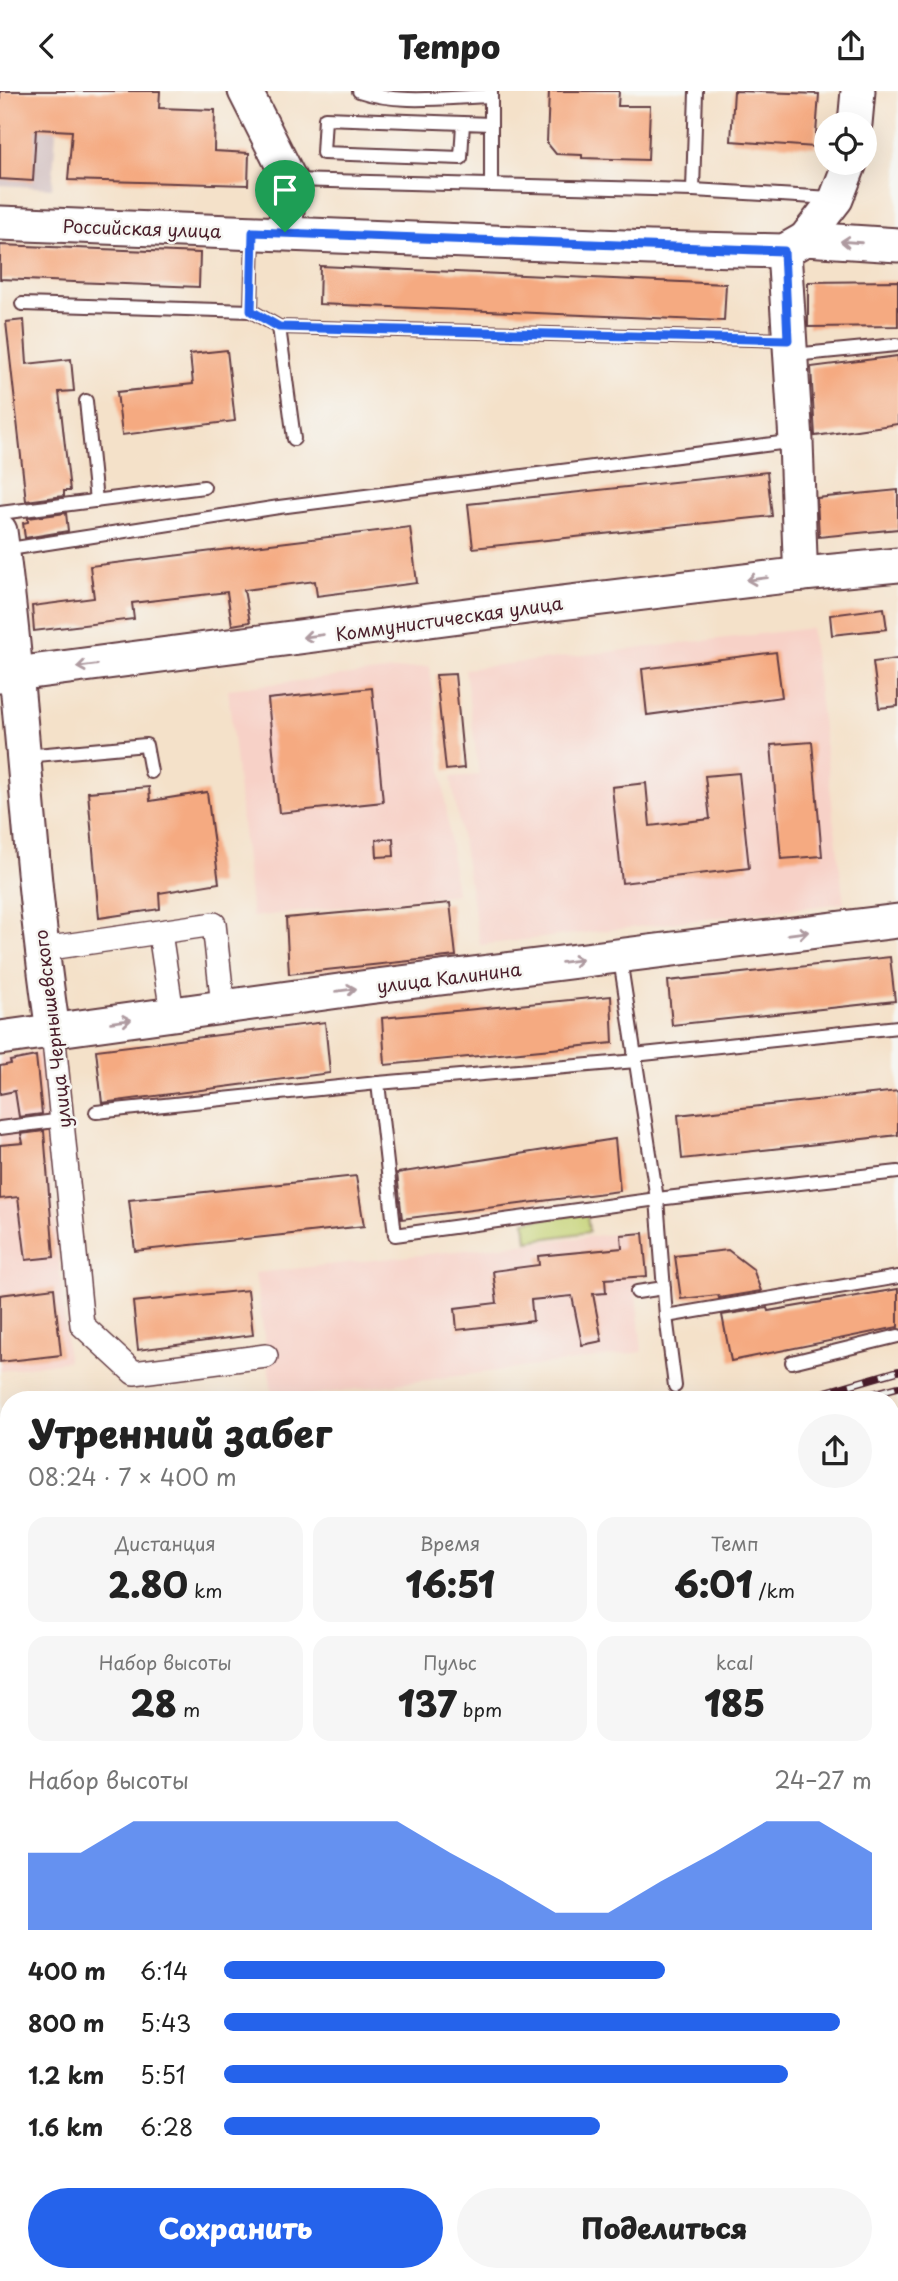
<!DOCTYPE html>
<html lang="ru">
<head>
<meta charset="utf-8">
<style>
  :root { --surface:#fff; --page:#f6f6f6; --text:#222; --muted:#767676; --accent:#2563eb }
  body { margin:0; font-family:"Playpen Sans",sans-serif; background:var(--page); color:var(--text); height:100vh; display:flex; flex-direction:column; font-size:26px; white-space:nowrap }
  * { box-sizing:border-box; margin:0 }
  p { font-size:23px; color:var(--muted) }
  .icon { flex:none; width:38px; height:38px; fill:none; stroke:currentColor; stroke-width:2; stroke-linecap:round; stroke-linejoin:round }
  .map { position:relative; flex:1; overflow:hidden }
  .panel { position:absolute; left:0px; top:1300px; width:900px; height:891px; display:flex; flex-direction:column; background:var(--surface); border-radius:28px 28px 0 0; box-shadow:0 7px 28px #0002 }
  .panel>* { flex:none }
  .fabs { position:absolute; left:814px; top:21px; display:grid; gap:14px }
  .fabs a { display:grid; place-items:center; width:63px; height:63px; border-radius:50%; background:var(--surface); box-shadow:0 7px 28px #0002; font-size:35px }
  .pin { position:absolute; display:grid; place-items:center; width:60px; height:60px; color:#fff; margin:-72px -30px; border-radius:50% 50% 50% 0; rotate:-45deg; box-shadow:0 0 7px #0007 }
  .pin .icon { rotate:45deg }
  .round { display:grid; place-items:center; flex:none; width:74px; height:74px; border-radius:37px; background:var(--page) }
  .head { display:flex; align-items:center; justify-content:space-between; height:119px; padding:0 28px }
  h1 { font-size:38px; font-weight:800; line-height:52px }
  .metrics { display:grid; grid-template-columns:repeat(3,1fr); gap:10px; height:119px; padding:7px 28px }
  .metrics div { display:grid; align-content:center; border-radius:18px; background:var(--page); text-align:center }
  .metrics b { font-size:35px; font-weight:800 }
  .metrics small { font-size:19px; font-weight:400 }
  .metrics p { font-size:19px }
  .chart { height:196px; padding:14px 28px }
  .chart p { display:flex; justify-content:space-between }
  .chart svg { width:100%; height:126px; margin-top:7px; fill:var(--accent); opacity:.7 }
  .primary-button { display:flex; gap:14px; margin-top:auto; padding:14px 28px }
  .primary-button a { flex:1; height:80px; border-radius:42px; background:var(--accent); color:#fff; font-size:28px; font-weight:800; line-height:80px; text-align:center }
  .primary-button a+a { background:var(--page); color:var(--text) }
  ul { padding:0 28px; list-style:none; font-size:23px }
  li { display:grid; grid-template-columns:112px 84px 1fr; align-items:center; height:52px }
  li i { height:18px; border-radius:9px; background:var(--accent) }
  header { display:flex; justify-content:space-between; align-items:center; height:91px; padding:0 28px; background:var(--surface); font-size:32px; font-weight:800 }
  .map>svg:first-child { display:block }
</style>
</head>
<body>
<header><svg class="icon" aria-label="back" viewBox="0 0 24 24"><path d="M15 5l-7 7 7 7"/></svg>Tempo<svg class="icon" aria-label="share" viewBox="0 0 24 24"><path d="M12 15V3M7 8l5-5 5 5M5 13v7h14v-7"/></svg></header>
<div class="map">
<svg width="898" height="2190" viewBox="0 0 898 2190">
  <rect width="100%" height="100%" fill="#f6f6f2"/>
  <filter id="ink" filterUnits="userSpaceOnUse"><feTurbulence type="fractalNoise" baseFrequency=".0143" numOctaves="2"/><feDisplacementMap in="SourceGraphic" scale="14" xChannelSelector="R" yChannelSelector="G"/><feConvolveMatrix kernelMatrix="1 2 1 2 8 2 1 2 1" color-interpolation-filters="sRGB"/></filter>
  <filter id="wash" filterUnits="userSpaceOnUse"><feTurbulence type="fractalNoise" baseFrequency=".00686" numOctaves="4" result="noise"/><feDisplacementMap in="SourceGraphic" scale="28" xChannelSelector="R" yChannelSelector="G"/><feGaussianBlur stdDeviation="1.57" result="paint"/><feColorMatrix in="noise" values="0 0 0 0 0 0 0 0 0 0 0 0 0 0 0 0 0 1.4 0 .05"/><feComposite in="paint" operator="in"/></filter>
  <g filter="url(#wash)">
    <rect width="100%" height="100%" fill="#f4e1c9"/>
    <g fill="#f7d1c7">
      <path d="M 811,537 L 844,812 L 480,854 L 451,686 L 479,684 L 465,578 Z"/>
      <path d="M 430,575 L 456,803 L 252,826 L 228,598 Z"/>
      <path d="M 40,961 L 68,1270 L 0,1280 L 0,967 Z"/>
      <path d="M 630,1141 L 642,1261 L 273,1309 L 255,1182 Z"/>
    </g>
    <g fill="#d2bfc0">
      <path d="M 0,0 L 59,0 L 52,97 L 0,94 Z"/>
      <path d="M 898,1418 L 898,2190 L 356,2190 L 356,2182 L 891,2182 L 891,1419 Z"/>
    </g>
    <path fill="#c5d274" stroke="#887850" stroke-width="2" d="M 587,1122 L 589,1141 L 527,1150 L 525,1130 Z"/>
    <g id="blocks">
      <g fill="#f5aa81">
        <path d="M 0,0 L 160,0 L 159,17 L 215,19 L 214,60 L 249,62 L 248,94 L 68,89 L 72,40 L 36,38 L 33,90 L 0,88 Z"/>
        <path d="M 549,0 L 619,0 L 618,15 L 650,15 L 648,69 L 582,67 L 582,64 L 556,63 L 547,52 Z"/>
        <path d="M 734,0 L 819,3 L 815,56 L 731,50 Z"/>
        <path d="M 0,154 L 200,162 L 199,196 L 0,188 Z"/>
        <path d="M 320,175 L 726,193 L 724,230 L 319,213 Z"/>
        <path d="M 898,190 L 898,235 L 808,236 L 808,191 Z"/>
        <path d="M 24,229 L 27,273 L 71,268 L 74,300 L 59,301 L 70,400 L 64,400 L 64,405 L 26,410 L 6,231 Z"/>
        <path d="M 227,259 L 235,330 L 122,344 L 117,301 L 193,293 L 190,263 Z"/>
        <path d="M 898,265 L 898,333 L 815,345 L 811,276 Z"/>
        <path d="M 767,381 L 772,425 L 473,457 L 468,413 Z"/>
        <path d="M 898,399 L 898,438 L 819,446 L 817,407 Z"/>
        <path d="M 66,422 L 68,440 L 25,447 L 23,432 L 28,431 L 28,427 Z"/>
        <path d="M 410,436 L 417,492 L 317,505 L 315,490 L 244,499 L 250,531 L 232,534 L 227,501 L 132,512 L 134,528 L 34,540 L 32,515 L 94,507 L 90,475 Z"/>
        <path d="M 884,517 L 887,538 L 832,544 L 830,524 Z"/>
        <path d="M 776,561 L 782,606 L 647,624 L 642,578 Z"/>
        <path d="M 898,568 L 898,615 L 879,617 L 873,571 Z"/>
        <path d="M 455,583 L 464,677 L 446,679 L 436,584 Z"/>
        <path d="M 372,597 L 383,711 L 279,722 L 268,608 Z"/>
        <path d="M 812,651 L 822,765 L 781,768 L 771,654 Z"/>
        <path d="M 739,682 L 749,777 L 622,792 L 612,696 L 646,692 L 650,735 L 710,728 L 705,685 Z"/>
        <path d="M 149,696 L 150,710 L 207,701 L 219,792 L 159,802 L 160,818 L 99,827 L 88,701 Z"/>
        <path d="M 393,747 L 394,765 L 377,766 L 376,749 Z"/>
        <path d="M 450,812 L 456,865 L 289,883 L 286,827 Z"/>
        <path d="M 890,866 L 895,910 L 672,934 L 668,890 Z"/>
        <path d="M 611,905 L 613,952 L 385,974 L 382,927 Z"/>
        <path d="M 325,931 L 330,982 L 102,1012 L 96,959 Z"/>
        <path d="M 36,965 L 42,1023 L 19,1026 L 15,1000 L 0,1003 L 0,975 L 11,973 L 10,970 Z"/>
        <path d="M 898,1000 L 898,1044 L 682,1068 L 678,1024 Z"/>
        <path d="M 44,1040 L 54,1166 L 26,1169 L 18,1106 L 0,1108 L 0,1054 L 23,1052 L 21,1043 Z"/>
        <path d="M 615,1048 L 620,1100 L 402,1128 L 397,1082 Z"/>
        <path d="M 356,1085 L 364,1135 L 135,1160 L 129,1109 Z"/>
        <path d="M 643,1142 L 647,1185 L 605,1188 L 606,1202 L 593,1203 L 602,1250 L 582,1254 L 572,1205 L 531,1209 L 533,1230 L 457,1239 L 455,1217 L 497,1212 L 493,1180 L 539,1174 L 538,1165 L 622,1157 L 621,1144 Z"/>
        <path d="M 728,1159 L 753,1178 L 761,1200 L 719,1207 L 718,1204 L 681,1208 L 675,1165 Z"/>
        <path d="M 54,1197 L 61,1264 L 0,1271 L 0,1204 Z"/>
        <path d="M 898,1198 L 898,1236 L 731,1270 L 722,1224 L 767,1217 L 768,1220 Z"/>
        <path d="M 248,1199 L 253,1244 L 138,1259 L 133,1211 Z"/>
      </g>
    </g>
  </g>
  <g filter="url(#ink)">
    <use href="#blocks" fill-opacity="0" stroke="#643c43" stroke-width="2"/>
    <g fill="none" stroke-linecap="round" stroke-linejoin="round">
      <g stroke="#643c43" stroke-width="16">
        <g id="lane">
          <path d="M 359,0 C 400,14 449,6 491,5"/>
          <path d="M 491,0 L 491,93"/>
          <path d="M 463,32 L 461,67 L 323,62 L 325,27 L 491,33"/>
          <path d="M 291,89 L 693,99 L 832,107"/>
          <path d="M 693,99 L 696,0"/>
          <path d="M 22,213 L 251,220 L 279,236 L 788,249"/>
          <path d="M 251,220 L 253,144"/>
          <path d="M 279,236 L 294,348"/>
          <path d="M 793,264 L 896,254"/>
          <path d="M 86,310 L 96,410"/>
          <path d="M 0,422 L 204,396"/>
          <path d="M 3,459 L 279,416 L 796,350"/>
          <path d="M 25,665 L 146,654 L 151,681"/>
          <path d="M 620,868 L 657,1108 L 898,1081"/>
          <path d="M 634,964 L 898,936"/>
          <path d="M 378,992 L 395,1144 L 657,1108 L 666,1225 L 675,1295"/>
          <path d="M 96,1021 L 378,992 L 636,970"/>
          <path d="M 0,1037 L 63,1029"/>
          <path d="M 637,1201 L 664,1197"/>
          <path d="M 666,1225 L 898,1186"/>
          <path d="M 792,1271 L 898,1245"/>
          <path d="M 0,1528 L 9,1525"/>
          <path d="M 0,1595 L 9,1592"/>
          <path d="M 0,2077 L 9,2072"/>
        </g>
      </g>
      <g stroke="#643c43" stroke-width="26">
        <g id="street">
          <path d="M 160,842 L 172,922"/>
          <path d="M 42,856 L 57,856 L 214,833 L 223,915"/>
          <path d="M 53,940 L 82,1234 L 134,1282 L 266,1265"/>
          <path d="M 0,1796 L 9,1791"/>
        </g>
      </g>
      <g stroke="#643c43" stroke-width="37">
        <g id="secondary">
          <path d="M 245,0 L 290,89 L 285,141"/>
          <path d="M 855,33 L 858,0"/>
          <path d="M 0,132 L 650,157 L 784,160 L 805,148 L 898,154"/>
          <path d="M 805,148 L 836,108 L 850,72"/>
          <path d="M 784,160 L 796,350 L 800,466 L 803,483"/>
          <path d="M 0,440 C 23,606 28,774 53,940"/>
          <path d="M 0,585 L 528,516 L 803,483 L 898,474"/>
          <path d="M 0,947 L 368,896 L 898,830"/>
        </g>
      </g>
      <use href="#lane" stroke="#fff" stroke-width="12"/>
      <use href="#street" stroke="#fff" stroke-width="23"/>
      <use href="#secondary" stroke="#fff" stroke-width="33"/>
      <g stroke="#4a1f2b" stroke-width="8">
        <g id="rail">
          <path d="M 788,1309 L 822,1302 L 898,1280"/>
          <path d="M 849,1309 L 898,1296"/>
          <path d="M 0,1444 L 9,1442"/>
          <path d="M 0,1457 L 9,1455"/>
          <path d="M 891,1579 L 898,1577"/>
          <path d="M 891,1591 L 898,1589"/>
          <path d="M 0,1611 L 9,1610"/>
          <path d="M 891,1957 L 898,1940"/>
          <path d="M 891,2144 L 898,2125"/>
          <path d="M 450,2190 L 452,2182"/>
          <path d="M 799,2190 L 802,2182"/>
          <path d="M 874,2190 L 877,2182"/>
        </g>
      </g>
      <use href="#rail" stroke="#f6f6f2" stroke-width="5" stroke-dasharray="16" stroke-linecap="butt"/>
    </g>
    <defs><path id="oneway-shaft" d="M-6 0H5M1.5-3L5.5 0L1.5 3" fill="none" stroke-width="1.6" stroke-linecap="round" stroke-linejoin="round" transform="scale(1.75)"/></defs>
    <g stroke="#ae9aa0">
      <use href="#oneway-shaft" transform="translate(851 151) rotate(-176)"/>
      <use href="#oneway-shaft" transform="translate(757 488) rotate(173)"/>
      <use href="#oneway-shaft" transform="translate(313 545) rotate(172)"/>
      <use href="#oneway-shaft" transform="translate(87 575) rotate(172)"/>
      <use href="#oneway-shaft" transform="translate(798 842) rotate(-7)"/>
      <use href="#oneway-shaft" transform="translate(572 870) rotate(-7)"/>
      <use href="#oneway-shaft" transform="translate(346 899) rotate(-8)"/>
      <use href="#oneway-shaft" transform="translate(121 930) rotate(-8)"/>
    </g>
  </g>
  <g fill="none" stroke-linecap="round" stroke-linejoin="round" filter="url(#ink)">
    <g stroke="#fff" stroke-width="14">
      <path id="route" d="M 253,141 L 784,160 L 788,249 L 279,236 L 251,220 Z"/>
    </g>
    <use href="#route" stroke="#2563eb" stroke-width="9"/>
  </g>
  <g text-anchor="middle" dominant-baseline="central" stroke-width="5" stroke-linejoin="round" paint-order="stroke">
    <g font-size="18" fill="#4a1f2b" stroke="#f6f6f2">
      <text transform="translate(142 137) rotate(2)">Российская улица</text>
      <text transform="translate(449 527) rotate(-8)">Коммунистическая улица</text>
      <text transform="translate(449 886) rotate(-7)">улица Калинина</text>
      <text transform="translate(52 938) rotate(-97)">улица Чернышевского</text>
    </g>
  </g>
</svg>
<div class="fabs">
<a><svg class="icon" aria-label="locate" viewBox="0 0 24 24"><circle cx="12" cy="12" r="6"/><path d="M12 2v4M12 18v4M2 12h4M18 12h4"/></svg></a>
</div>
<div class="pin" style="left:285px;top:141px;background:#1e9e55"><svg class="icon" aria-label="arrive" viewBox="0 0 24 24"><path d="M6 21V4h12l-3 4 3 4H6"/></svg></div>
<section class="panel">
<div class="head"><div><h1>Утренний забег</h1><p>08:24 · 7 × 400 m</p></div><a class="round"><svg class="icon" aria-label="share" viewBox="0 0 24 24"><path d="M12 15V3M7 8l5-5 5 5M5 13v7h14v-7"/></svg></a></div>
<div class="metrics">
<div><p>Дистанция</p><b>2.80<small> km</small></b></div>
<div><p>Время</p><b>16:51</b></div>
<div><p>Темп</p><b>6:01<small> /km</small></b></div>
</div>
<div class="metrics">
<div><p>Набор высоты</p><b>28<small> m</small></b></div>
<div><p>Пульс</p><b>137<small> bpm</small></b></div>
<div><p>kcal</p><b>185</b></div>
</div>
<div class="chart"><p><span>Набор высоты</span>24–27 m</p>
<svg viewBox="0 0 160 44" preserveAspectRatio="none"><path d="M0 44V17L10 17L20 6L30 6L40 6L50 6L60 6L70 6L80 17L90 27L100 38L110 38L120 27L130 17L140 6L150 6L160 17V44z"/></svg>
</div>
<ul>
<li><b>400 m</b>6:14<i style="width:68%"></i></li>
<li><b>800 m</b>5:43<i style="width:95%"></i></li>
<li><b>1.2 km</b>5:51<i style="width:87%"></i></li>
<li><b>1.6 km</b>6:28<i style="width:58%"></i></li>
</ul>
<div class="primary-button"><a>Сохранить</a><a>Поделиться</a></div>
</section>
</div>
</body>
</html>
